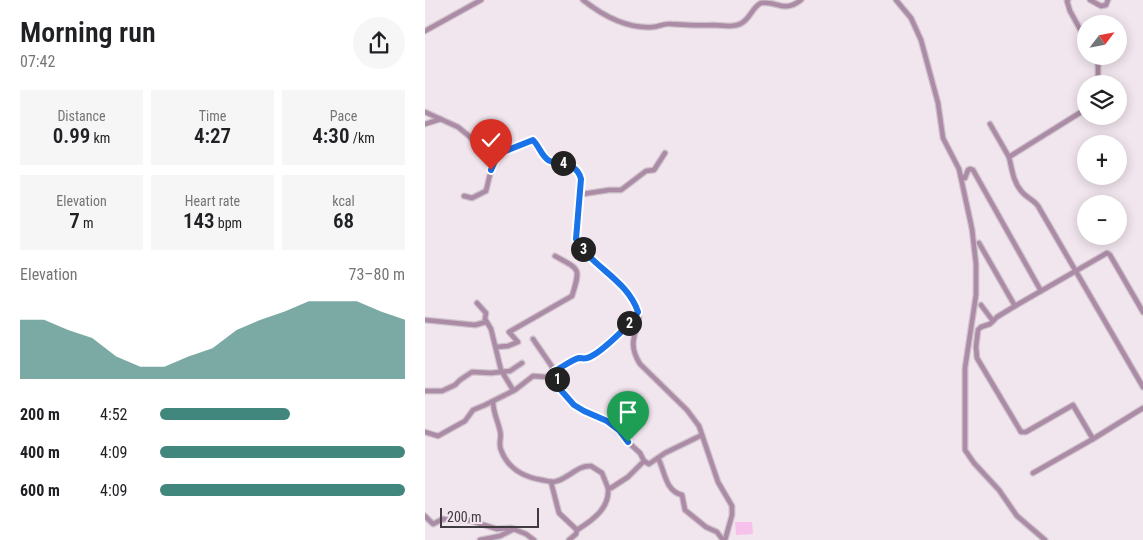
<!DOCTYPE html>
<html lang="en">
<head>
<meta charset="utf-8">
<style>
  :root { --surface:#fff; --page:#f6f6f6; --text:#202124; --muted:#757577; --accent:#42877d }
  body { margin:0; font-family:"Roboto Condensed",sans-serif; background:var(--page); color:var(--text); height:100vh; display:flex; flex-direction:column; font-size:19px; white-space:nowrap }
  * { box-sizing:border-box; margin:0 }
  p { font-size:16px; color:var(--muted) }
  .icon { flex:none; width:28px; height:28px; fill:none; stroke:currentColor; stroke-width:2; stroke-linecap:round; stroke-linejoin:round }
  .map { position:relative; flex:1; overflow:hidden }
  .side { display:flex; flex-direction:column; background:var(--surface); width:425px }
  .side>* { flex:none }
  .needle { width:32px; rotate:58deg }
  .controls { position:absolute; left:652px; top:15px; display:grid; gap:10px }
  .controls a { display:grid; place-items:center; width:50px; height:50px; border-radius:50%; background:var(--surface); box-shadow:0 2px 12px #0003; font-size:25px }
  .scale { position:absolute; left:15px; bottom:12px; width:99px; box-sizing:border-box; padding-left:5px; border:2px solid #403b3f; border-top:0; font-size:14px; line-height:18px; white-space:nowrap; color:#403b3f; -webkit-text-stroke:4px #f1e5ee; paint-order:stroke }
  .pin { position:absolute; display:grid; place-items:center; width:42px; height:42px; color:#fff; margin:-51px -21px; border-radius:50% 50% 50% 0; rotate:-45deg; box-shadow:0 0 5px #0007 }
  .pin .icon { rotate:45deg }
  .km { position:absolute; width:25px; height:25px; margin:-12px; border-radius:50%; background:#222; color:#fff; font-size:14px; line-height:25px; text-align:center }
  .round { display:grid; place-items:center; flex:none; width:52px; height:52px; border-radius:26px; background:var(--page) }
  .overview { display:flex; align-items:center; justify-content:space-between; height:85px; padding:0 20px }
  h1 { font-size:28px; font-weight:600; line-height:38px }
  .figures { display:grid; grid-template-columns:repeat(3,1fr); gap:8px; height:85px; padding:5px 20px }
  .figures div { display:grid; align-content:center; border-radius:0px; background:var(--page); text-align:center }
  .figures b { font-size:21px; font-weight:600 }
  .figures small { font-size:14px; font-weight:400 }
  .figures p { font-size:14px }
  .chart { height:140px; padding:10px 20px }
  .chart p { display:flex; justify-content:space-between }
  .chart svg { width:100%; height:90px; margin-top:5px; fill:var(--accent); opacity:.7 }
  ul { padding:0 20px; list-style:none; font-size:16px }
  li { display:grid; grid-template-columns:80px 60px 1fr; align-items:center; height:38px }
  li i { height:12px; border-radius:6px; background:var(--accent) }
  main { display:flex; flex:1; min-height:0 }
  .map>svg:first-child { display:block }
</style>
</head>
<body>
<main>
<section class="side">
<div class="overview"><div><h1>Morning run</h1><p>07:42</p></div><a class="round"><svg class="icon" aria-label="share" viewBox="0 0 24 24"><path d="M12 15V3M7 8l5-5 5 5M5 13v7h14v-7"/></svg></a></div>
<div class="figures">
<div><p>Distance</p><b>0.99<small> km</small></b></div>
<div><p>Time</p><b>4:27</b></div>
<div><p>Pace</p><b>4:30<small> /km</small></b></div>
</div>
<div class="figures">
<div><p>Elevation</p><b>7<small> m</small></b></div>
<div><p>Heart rate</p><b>143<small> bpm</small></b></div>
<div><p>kcal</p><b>68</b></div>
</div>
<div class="chart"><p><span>Elevation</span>73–80 m</p>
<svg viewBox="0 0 160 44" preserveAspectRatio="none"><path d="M0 44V15L10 15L20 20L30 24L40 33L50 38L60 38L70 33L80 29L90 20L100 15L110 11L120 6L130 6L140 6L150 11L160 15V44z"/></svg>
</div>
<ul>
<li><b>200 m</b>4:52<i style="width:53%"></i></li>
<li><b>400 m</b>4:09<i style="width:100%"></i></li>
<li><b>600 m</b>4:09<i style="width:100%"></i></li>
</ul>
</section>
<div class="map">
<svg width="718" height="540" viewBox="0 0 718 540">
  <rect width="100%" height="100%" fill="#f1e5ee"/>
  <path fill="#f6c2ec" d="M 310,522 L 327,522 L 328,534 L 311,535 Z"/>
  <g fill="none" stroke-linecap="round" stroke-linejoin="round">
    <g stroke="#cec3cb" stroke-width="7">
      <g id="minor">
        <path d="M 158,0 C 177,15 202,29 228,27 C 234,27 239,23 246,24 C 260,25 274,26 288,25 C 297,25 306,28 315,24 C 325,20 327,7 336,3 C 352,0 358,14 376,0"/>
        <path d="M 471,0 L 486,18 L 496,40 L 513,103 L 518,138 L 534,169 L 547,229 L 551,264 L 551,295 L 540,368 L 540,450 L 549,463 L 574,490 L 592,516 L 620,540"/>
        <path d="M 643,0 L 642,1 L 645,11 L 661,40"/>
        <path d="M 665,0 L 676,6 L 681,5 L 683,0"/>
        <path d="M 0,31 L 56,0"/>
        <path d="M 671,56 L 673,63 L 673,84"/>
        <path d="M 0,112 L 33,127 L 44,136 L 61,155 L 73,154 L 108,141 C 114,146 116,155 123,160 C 134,167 151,160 156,179 L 151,239 C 164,263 197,278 211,305 C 222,326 197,336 215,364 L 262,410 L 274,426 L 293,482 L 307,506 L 307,515 L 300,540"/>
        <path d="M 0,124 L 16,119"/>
        <path d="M 565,124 L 584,157 L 661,109"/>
        <path d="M 584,157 C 587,169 588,182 597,192 C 602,198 609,200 613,206 L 718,387"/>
        <path d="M 537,177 L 540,178 L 543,170 L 545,169 L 548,170 L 616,291"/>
        <path d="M 155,192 L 158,194 L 184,190 L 196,190 L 221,171 L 229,170 L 240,153"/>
        <path d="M 39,196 L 47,198 L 61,191 L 66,170 L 73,154"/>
        <path d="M 554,243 L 590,306"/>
        <path d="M 52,303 L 61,313 L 60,319 L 66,329 L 76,370 L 88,390"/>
        <path d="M 556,305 L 568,321"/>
        <path d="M 0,320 L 50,325 L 61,322"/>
        <path d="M 108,339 L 130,371 L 134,387 L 137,392 L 154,409 L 178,419 L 194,430 L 203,442 L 215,453 L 219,461"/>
        <path d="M 71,347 L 83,346 L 93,342 L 84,332 L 147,296 C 156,267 155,270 130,256"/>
        <path d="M 0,391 L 17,391 L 30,385 L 35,380 L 47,372 L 66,373 L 85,371 L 97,363"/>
        <path d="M 68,401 C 68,413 73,421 75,431 C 77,438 73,443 76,450 C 83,469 98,477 117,480 C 122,481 127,483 132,481 C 145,477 153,465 166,466 L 177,473 L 183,488 L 186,488 L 203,477 L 219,461 L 224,464 L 240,453 L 277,435"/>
        <path d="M 0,432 L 13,436 L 40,421 L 48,410 L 60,405 L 90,390 L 108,376 L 121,377 L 152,359 L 164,357 L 184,343 L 210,318 L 213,313"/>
        <path d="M 668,439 L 648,405 L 601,432 L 596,432 L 552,358 L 551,347 L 553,330 L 556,327 L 565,324 L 572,317 L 590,306 L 682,253 L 685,255 L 718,312"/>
        <path d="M 233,458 C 240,471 240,491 257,495 L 260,510 L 281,527 L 292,532 L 298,540"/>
        <path d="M 608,473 L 668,439 L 718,408"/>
        <path d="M 126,482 L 134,513 L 152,530 L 151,534 L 144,540"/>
        <path d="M 0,516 L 8,524 L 18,519 L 28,520 L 43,520 L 72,529 L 86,528 L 101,534 L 109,540"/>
        <path d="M 152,530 C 168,520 185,508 183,488"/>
        <path d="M 55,540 L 75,536 L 89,529"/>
      </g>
    </g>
    <use href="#minor" stroke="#ab8ba5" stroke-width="4.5"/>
  </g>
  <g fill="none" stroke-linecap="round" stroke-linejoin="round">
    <g stroke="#fff" stroke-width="10">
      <path id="route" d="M 66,170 L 73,154 L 108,140 C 114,146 116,155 123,160 C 134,167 151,160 156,179 L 151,239 C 166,267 202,279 213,312 C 207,323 174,355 162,358 C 158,359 158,358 154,358 C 148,359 136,368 130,371 L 134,388 L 149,405 L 159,411 L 182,421 L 194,430 L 203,442"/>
    </g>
    <use href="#route" stroke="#1a73e8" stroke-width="6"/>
  </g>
</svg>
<div class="controls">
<a><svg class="needle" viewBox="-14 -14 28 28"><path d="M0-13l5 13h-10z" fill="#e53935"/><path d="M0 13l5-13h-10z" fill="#757577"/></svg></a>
<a><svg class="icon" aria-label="layers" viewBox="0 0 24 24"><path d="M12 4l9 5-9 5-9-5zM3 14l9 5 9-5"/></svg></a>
<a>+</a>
<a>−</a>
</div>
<div class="scale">200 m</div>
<div class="pin" style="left:203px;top:442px;background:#1e9e55"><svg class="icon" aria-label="arrive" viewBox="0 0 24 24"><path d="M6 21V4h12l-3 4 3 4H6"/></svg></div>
<div class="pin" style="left:66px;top:170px;background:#d93025"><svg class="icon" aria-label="check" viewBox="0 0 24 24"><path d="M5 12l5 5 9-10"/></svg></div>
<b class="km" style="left:132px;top:379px">1</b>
<b class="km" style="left:204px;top:323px">2</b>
<b class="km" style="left:158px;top:249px">3</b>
<b class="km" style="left:138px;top:163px">4</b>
</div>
</main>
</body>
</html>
